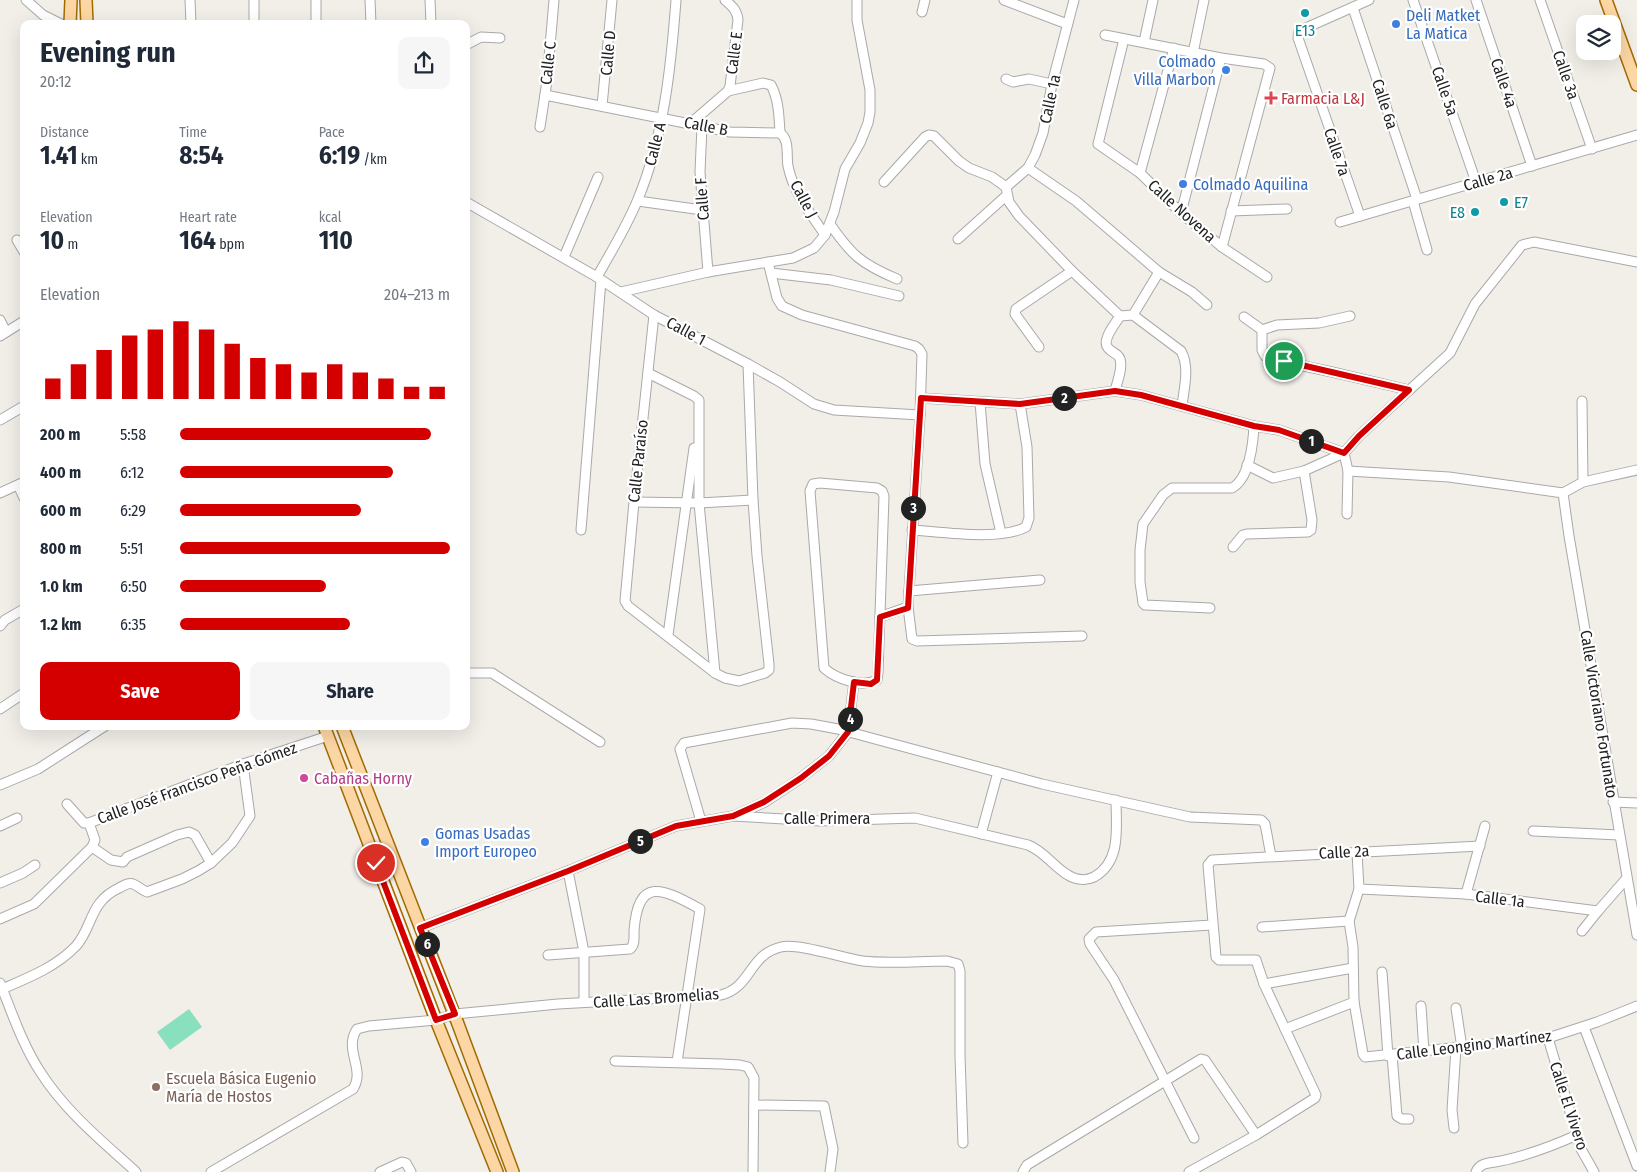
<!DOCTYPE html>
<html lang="en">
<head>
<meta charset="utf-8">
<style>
  :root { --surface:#fff; --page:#f6f6f7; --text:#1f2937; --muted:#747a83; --accent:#d40000 }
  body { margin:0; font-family:"Fira Sans Condensed",sans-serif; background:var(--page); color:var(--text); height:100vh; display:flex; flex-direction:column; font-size:19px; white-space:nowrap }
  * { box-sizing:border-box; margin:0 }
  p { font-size:16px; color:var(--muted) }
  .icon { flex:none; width:28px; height:28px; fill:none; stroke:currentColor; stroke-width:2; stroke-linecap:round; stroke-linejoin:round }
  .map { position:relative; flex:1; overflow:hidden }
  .drawer { position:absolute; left:20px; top:20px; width:450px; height:710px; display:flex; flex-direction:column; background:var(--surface); border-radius:10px; box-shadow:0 5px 20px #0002 }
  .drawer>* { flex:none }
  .fabs { position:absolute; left:1576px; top:15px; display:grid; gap:10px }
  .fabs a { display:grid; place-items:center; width:45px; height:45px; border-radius:10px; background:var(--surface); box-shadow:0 5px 20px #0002; font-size:25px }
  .pin { position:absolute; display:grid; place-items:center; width:42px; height:42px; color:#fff; margin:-21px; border:2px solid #fff; border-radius:50%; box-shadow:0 1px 5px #0007 }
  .km { position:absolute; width:25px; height:25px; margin:-12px; border-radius:50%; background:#222; color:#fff; font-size:14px; line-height:25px; text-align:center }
  .round { display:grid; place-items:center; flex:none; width:52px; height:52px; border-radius:10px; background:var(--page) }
  .head { display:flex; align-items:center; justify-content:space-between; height:85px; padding:0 20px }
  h1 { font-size:28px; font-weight:700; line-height:38px }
  .figures { display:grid; grid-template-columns:repeat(3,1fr); gap:8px; height:85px; padding:5px 20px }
  .figures div { display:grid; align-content:center }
  .figures b { font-size:25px; font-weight:700 }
  .figures small { font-size:14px; font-weight:400 }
  .figures p { font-size:14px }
  .chart { height:140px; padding:10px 20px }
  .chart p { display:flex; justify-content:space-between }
  .chart svg { width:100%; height:90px; margin-top:5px; stroke:var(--accent); stroke-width:6 }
  .cta { display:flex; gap:10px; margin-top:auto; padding:10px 20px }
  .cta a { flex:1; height:58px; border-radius:10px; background:var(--accent); color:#fff; font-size:20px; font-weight:700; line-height:58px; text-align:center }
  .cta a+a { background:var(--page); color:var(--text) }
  ul { padding:0 20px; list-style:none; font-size:16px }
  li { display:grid; grid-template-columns:80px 60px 1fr; align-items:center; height:38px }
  li i { height:12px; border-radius:6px; background:var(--accent) }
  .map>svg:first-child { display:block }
</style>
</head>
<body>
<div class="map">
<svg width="1637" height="1172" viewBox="0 0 1637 1172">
  <rect width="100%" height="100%" fill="#f2efe9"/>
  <path fill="#88e0be" d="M 189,1009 L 202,1027 L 170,1050 L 157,1032 Z"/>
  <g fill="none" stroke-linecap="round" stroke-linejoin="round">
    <g stroke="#a9a9a9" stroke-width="11">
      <g id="minor">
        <path d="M 26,0 L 43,15 L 61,24"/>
        <path d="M 190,0 L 191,24"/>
        <path d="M 316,0 L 316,24"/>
        <path d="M 370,0 L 371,24"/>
        <path d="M 430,0 L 431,24"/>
        <path d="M 1004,0 L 1067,24"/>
        <path d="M 1413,0 L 1476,182"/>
        <path d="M 1476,0 L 1532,166"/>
        <path d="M 1540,0 L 1592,149"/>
        <path d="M 1353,8 L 1417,199"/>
        <path d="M 922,12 L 925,0"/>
        <path d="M 254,24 L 254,0"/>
        <path d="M 1105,35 L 1221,58 L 1264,64 L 1270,68 L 1222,247"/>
        <path d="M 1124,39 L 1098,144 L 1140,173 L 1181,213 L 1222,247 L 1267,277"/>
        <path d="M 1144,42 L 1153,0"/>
        <path d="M 466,45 L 481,37 L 500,38"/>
        <path d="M 1193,53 L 1204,0"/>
        <path d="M 1006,79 L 1013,82 L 1029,79 L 1052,84"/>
        <path d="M 728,91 L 763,83 L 771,85 C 779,100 779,117 780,133"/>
        <path d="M 545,95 L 730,132 L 780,133"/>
        <path d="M 602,106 L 612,0"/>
        <path d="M 691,123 L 728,91 L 730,86 L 738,20 C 737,10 732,6 725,0"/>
        <path d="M 702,126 L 700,172 L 708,272"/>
        <path d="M 540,127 L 547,81 L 554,0"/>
        <path d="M 780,133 C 790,140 786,155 788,166 C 793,192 811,214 825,235"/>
        <path d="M 1028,168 L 1076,201 L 1159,272 L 1192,292 L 1207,305"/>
        <path d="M 1140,173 L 1174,48"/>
        <path d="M 884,182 L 925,137 L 929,135 L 934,136 L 959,161 L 969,168 L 992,177 L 1006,187 L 1009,202 L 1019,216 L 1072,271 L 1120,316 L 1133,315 L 1181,351 C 1190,367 1184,388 1182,406"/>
        <path d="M 1006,187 L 1028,168 L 1035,155 L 1043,133 L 1052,84 L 1074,0"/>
        <path d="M 638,201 L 702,210"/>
        <path d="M 1413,201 L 1427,250"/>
        <path d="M 466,202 L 597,277 L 654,315 L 748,364 L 780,382 L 814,404 L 834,410 L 920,415"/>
        <path d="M 1231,211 L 1287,209"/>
        <path d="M 1181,213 L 1221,58"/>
        <path d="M 1360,216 L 1298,38 L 1299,31 L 1369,0"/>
        <path d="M 1340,222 L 1637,135"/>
        <path d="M 830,224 C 852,256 862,264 897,279"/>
        <path d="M 958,239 L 1007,195"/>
        <path d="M 17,240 L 24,252"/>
        <path d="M 564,257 L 598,177"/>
        <path d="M 768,262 L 777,298 L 782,306 L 802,315 L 915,346 L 919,349 L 922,354 L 920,415 L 908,607 L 912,639 L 917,641 L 1082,636"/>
        <path d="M 771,273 L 831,280 L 899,296"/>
        <path d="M 597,277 C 611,252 627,226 638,199 C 664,136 671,67 676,0"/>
        <path d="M 621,292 L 708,272 L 793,258 L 814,248 L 825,235 L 834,212 L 845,169 L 860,143 L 868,123 L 870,112 L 870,90 L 857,20 L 857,0"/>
        <path d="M 654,315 L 634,502 L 625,601 L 628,606 L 715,673"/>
        <path d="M 1133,315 L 1159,272"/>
        <path d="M 1350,316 L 1319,323 L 1277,325 L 1262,330 L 1262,350 L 1265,356 L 1271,359 L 1332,372 L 1409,390"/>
        <path d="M 1244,317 L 1262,330"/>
        <path d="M 0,320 L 6,332"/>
        <path d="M 0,336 L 24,321"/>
        <path d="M 1039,347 L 1015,314 L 1016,309 L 1072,271"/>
        <path d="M 648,373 L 694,396 L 699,400 L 699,503 L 715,673 L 725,678 L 739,681 L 765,673 L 769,670 L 769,664 L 757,556 L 753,500 L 748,364"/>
        <path d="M 1115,391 C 1117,382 1123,368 1120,359 C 1118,353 1112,353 1108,348 C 1101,340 1116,323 1120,316"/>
        <path d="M 921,398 L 1020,404 L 1115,391 L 1141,395 L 1254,426 L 1279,430 L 1344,453"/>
        <path d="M 1582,401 L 1583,482"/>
        <path d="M 980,402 L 985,464 L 1001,533"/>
        <path d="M 0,420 L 24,406"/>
        <path d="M 1344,453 L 1348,471 L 1347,514"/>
        <path d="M 1247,465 L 1273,478 L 1304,471 L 1344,453 L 1359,436 L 1450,353 L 1475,304 L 1522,245 L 1534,242 L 1637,262"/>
        <path d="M 1348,471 L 1449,477 L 1563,493 L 1583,482 L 1637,470"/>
        <path d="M 820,483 L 877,488 L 882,491 L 884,496 L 878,673 L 877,680 C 863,688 836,679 824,668 L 810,491 L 813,484 Z"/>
        <path d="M 18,485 L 24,498"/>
        <path d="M 0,493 L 24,482"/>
        <path d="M 1563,493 L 1569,536 L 1637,935"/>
        <path d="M 634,502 L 699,503 L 753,500"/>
        <path d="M 581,530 L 601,280"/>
        <path d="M 912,530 C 942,532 1000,541 1026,527 L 1029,518 L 1027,447 L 1020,404"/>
        <path d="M 1233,547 L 1243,535 L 1247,534 L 1308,532 L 1311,530 L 1312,520 L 1304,471"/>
        <path d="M 909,591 L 1040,580"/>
        <path d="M 1210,608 L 1145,605 L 1143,603 L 1140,582 L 1140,550 L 1143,524 L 1163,495 L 1172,488 L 1232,488 C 1249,479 1253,445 1254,426"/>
        <path d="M 880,617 L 908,607"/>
        <path d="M 0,626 L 5,620 L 24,609"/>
        <path d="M 668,635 L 694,448"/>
        <path d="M 466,673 L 492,673 L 600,742"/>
        <path d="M 0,709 L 24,693"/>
        <path d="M 0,785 L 38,769 L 105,726"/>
        <path d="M 1613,802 L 1637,803"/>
        <path d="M 67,804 L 84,823 L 89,823"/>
        <path d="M 736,815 L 765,802 L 801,778 L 829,756 L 848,732 L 854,682"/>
        <path d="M 701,821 L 680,749 L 684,743 L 792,723 L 811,724 L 838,729 L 1042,784 L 1190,817 L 1261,820 L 1265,824 L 1271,856"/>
        <path d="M 0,826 L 17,818"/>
        <path d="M 1533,831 L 1619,835"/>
        <path d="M 981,834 L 998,772"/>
        <path d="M 92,847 L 111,860 L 123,862 L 127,857 L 177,835 L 189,832 L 195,835 L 211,863"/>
        <path d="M 1357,852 L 1359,889 L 1349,921 L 1353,947 L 1354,1002 L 1363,1054 L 1365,1057 L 1548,1038 L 1597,1022 L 1637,1006"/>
        <path d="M 568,871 L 584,952 L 584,1002"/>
        <path d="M 0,883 L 23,873 L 35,865"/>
        <path d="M 1359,889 L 1466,894 L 1598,911 L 1626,879"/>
        <path d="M 1466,894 L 1485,826"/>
        <path d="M 0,919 L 34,904 L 92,847 L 95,840 L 89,823 L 243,764 L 328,736"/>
        <path d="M 1262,927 L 1349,921"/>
        <path d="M 420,928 L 568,871 L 676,826 L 733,816 L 820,821 L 915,818 L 1028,845 C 1044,851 1054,867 1068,875 C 1076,880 1086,881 1094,877 C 1122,861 1116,827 1116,800"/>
        <path d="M 1582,931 L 1598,911"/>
        <path d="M 548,955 L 630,949 C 635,945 634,938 634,931 C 638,876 662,888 700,909 L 677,1062"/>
        <path d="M 1382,972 L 1388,1056"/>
        <path d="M 0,983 C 12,1013 23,1046 41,1073 C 66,1112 102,1141 136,1172"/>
        <path d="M 1264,984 L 1353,968"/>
        <path d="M 2,989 C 28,978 56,967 76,946 C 93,927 89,902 119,888 C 123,886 129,882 133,884 C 138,886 142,890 147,892 L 182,879 L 198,871 L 211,863 L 232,843 L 250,816 L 243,764"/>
        <path d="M 1421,1006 L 1424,1052"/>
        <path d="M 1456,1008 L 1462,1048"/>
        <path d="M 1584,1027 L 1637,1166"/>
        <path d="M 1285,1029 L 1354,1002"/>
        <path d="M 1548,1038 L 1581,1149 L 1594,1172"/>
        <path d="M 1392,1055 L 1397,1116 L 1402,1119 L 1409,1119"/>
        <path d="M 615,1061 L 722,1064 L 740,1065 L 748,1067 L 754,1078 L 753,1172"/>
        <path d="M 754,1105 L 824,1106 L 833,1149 L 830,1172"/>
        <path d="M 1454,1128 L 1452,1110 L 1456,1048"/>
        <path d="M 1194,1138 L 1114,980 L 1090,944 L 1089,939 L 1096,932 L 1212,925"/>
        <path d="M 211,1172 L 353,1089 C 366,1069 343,1050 357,1029 L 369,1026 L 436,1020 L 455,1014 L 558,1004 L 721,995 C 752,987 748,955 781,947 C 798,943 843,958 863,961 C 888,964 921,961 947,961 L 958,964 L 960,971 L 960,1056 L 963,1143"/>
        <path d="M 380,1172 L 402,1162 L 406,1163 L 411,1172"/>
        <path d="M 1023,1172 L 1027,1165 L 1201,1059 L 1205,1060 L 1256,1135"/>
        <path d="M 1189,1172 L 1256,1135 L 1315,1098 L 1316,1095 L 1264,984 L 1256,960 L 1219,960 L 1216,957 L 1208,865 L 1212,860 L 1480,846"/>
        <path d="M 1476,1172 C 1479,1164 1487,1163 1495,1162 C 1524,1157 1550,1147 1577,1135"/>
      </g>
    </g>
    <g stroke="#a06b00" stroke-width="14">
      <g id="major">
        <path d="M 86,0 L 87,24"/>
        <path d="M 1606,0 L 1637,85"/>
        <path d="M 70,24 L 71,0"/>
        <path d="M 324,726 L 436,1020 L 497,1172"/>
        <path d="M 342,726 L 458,1024 L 513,1172"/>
      </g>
    </g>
    <use href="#minor" stroke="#fff" stroke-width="9"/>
    <use href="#major" stroke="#fcd6a4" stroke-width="11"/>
  </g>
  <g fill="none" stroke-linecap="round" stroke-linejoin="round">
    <g stroke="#fff" stroke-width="10">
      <path id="route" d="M 376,863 L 436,1020 L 455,1014 L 420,928 L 568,871 L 676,826 L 733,816 L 764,802 L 801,778 L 829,756 L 848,732 L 854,682 L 871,684 L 877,680 L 880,617 L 908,608 L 921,398 L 1020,404 L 1115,391 L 1141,395 L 1254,426 L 1279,430 L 1344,453 L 1359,436 L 1409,390 L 1284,361"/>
    </g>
    <use href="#route" stroke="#d40000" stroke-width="6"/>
  </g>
  <g fill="#0f9aa8" stroke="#fff" stroke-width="2">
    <circle cx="1305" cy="13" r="5"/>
    <circle cx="1504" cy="202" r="5"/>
    <circle cx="1475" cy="212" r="5"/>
  </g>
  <g fill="#3f7fe0" stroke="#fff" stroke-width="2">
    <circle cx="1396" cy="24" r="5"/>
    <circle cx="1226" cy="70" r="5"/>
    <circle cx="1183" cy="184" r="5"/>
    <circle cx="425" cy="842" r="5"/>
  </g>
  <path fill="#e0444e" stroke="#fff" stroke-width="2" d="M1268.5 90.5h5v5h5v5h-5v5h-5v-5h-5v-5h5z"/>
  <circle fill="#d1479c" stroke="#fff" stroke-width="2" cx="304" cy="778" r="5"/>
  <circle fill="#8d6e63" stroke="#fff" stroke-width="2" cx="156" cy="1087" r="5"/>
  <g text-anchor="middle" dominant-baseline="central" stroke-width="4.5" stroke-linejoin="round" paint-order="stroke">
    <g font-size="16" fill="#366cbe" stroke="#fff" text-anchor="start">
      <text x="1406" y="15">Deli Matket<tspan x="1406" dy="18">La Matica</tspan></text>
      <text x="1216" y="61" text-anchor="end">Colmado<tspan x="1216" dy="18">Villa Marbon</tspan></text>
      <text x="1193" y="184">Colmado Aquilina</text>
      <text x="435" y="833">Gomas Usadas<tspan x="435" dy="18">Import Europeo</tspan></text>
    </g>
    <g font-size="16" fill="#0d838f" stroke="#fff">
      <text x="1305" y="30">E13</text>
      <text x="1514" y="202" text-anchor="start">E7</text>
      <text x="1465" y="212" text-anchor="end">E8</text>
    </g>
    <g font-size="16" fill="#222" stroke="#fff">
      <text transform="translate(608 53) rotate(-85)">Calle D</text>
      <text transform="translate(734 53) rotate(-83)">Calle E</text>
      <text transform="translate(548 63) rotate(-84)">Calle C</text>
      <text transform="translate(1566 75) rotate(71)">Calle 3a</text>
      <text transform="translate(1504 83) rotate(71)">Calle 4a</text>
      <text transform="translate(1445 91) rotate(71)">Calle 5a</text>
      <text transform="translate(1050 99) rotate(-78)">Calle 1a</text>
      <text transform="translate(1385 104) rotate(72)">Calle 6a</text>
      <text transform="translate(706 126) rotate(11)">Calle B</text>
      <text transform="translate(655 144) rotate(-76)">Calle A</text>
      <text transform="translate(1337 152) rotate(71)">Calle 7a</text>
      <text transform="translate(1488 179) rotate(-16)">Calle 2a</text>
      <text transform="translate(702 199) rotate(-94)">Calle F</text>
      <text transform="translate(804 199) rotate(62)">Calle J</text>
      <text transform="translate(1182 211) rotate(42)">Calle Novena</text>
      <text transform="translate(686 331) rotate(28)">Calle 1</text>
      <text transform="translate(638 461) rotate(-84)">Calle Paraíso</text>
      <text transform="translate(1599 714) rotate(81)">Calle Victoriano Fortunato</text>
      <text transform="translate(197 783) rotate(-20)">Calle José Francisco Peña Gómez</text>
      <text x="827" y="818">Calle Primera</text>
      <text transform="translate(1344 852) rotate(-3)">Calle 2a</text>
      <text transform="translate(1500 899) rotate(7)">Calle 1a</text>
      <text transform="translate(656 998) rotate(-4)">Calle Las Bromelias</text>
      <text transform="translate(1474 1045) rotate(-7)">Calle Leongino Martínez</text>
      <text transform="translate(1569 1106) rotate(72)">Calle El Vivero</text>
    </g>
    <g font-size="16" fill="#be3a42" stroke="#fff" text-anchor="start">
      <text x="1281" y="98">Farmacia L&amp;J</text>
    </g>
    <g font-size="16" fill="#b23c85" stroke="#fff" text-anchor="start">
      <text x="314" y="778">Cabañas Horny</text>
    </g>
    <g font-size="16" fill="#785e54" stroke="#fff" text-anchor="start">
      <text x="166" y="1078">Escuela Básica Eugenio<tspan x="166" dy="18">María de Hostos</tspan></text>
    </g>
  </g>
</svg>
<div class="fabs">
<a><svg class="icon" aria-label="layers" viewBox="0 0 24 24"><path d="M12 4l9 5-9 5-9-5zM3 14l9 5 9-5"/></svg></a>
</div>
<div class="pin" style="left:1284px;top:361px;background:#1e9e55"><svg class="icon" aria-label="arrive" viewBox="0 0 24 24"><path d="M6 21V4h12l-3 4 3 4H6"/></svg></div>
<div class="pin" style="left:376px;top:863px;background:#d93025"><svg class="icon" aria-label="check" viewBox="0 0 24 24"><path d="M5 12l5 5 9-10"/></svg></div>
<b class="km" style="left:1311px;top:441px">1</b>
<b class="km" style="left:1064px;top:398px">2</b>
<b class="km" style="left:913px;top:508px">3</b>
<b class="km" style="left:850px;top:719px">4</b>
<b class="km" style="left:640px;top:841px">5</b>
<b class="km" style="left:427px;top:944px">6</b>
<section class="drawer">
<div class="head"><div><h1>Evening run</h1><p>20:12</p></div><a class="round"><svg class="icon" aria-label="share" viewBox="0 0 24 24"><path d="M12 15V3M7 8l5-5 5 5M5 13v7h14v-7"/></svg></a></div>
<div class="figures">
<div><p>Distance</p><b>1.41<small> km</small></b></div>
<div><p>Time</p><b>8:54</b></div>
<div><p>Pace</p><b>6:19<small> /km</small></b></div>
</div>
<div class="figures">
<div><p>Elevation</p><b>10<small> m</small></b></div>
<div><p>Heart rate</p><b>164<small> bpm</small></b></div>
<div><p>kcal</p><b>110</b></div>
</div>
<div class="chart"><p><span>Elevation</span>204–213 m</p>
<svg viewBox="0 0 160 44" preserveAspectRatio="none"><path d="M5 44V34M15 44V27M25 44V20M35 44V13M45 44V10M55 44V6M65 44V10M75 44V17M85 44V24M95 44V27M105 44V31M115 44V27M125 44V31M135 44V34M145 44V38M155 44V38"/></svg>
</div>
<ul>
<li><b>200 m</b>5:58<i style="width:93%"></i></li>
<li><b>400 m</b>6:12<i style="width:79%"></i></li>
<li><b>600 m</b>6:29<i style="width:67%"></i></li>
<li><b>800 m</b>5:51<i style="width:100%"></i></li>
<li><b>1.0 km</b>6:50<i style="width:54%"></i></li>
<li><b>1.2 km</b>6:35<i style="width:63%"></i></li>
</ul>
<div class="cta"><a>Save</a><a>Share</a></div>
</section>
</div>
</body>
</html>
